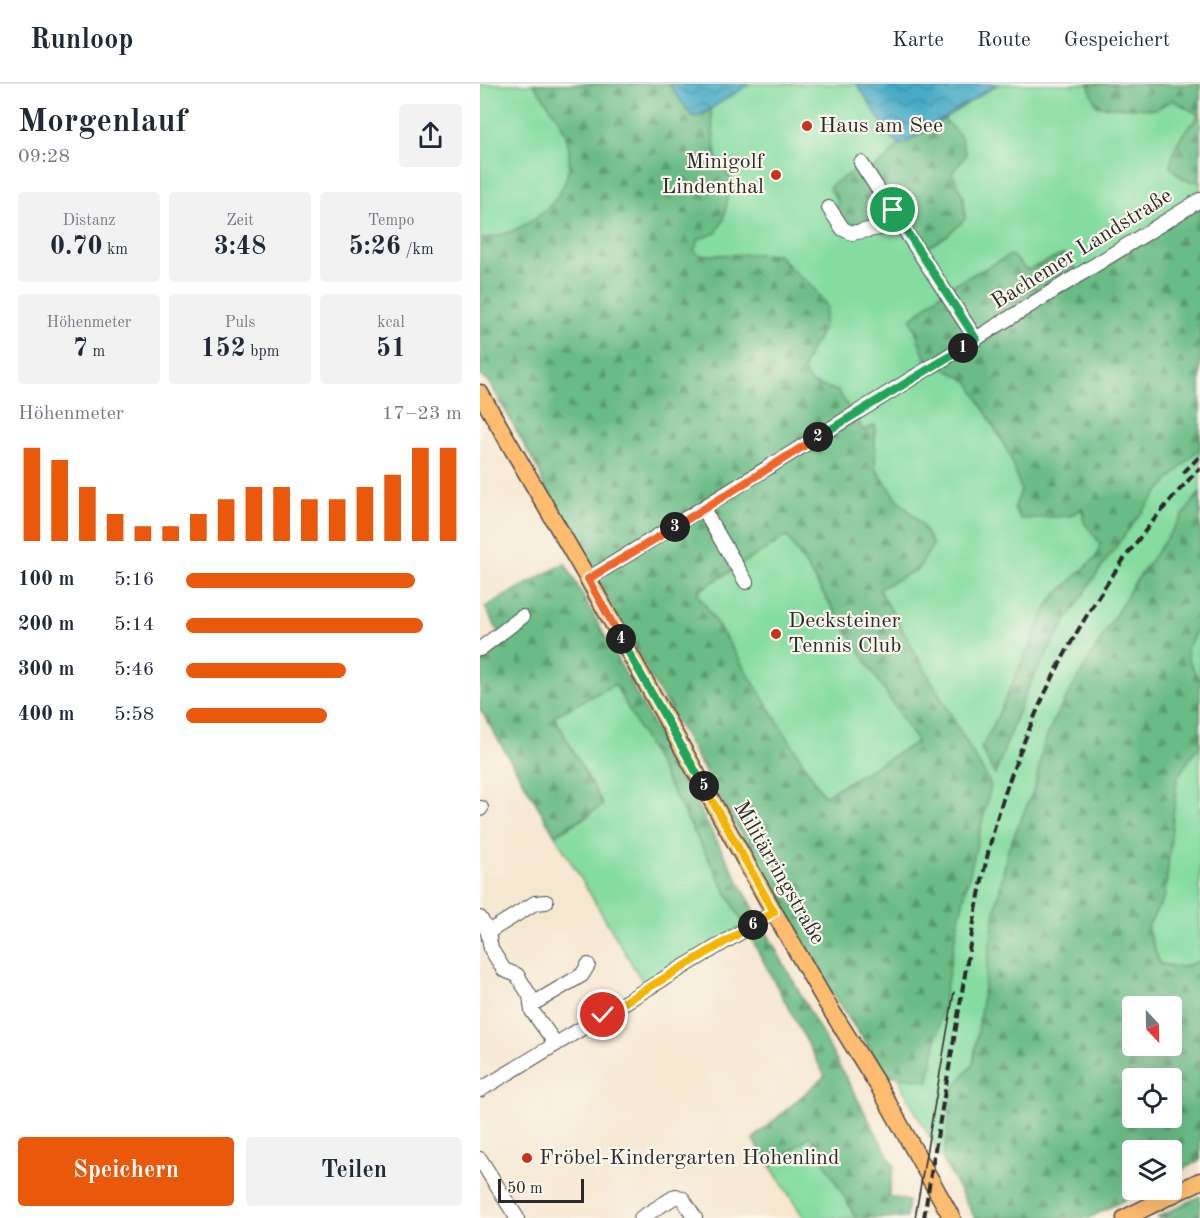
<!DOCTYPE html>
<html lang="de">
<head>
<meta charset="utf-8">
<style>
  :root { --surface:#fff; --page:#f2f2f3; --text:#1f2937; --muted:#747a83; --line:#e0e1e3; --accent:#ea580c }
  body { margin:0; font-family:"Old Standard TT",serif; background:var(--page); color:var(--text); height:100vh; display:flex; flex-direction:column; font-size:22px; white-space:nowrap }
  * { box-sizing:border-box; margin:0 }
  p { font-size:20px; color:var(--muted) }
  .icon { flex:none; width:33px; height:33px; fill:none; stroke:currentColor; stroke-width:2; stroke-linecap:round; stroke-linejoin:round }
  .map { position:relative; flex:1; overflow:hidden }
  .drawer { display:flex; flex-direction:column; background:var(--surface); width:480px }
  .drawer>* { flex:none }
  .needle { width:39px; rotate:158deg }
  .controls { position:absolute; left:642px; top:912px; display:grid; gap:12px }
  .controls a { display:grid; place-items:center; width:60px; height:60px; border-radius:6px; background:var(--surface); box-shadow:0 6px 24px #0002; font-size:30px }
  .scale { position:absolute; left:18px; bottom:15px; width:86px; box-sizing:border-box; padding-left:6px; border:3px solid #2b2b2b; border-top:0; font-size:16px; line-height:21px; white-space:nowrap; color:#2b2b2b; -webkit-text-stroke:4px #fbf7ec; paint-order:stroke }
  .pin { position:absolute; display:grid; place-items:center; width:51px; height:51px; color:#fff; margin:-26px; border:3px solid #fff; border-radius:50%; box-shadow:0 2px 6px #0007 }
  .km { position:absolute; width:30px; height:30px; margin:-15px; border-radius:50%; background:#222; color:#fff; font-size:16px; line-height:30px; text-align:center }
  .round { display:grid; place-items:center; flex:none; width:63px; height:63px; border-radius:6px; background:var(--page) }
  .headline { display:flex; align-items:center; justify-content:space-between; height:102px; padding:0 18px }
  h1 { font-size:33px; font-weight:700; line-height:45px }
  .stats { display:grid; grid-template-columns:repeat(3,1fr); gap:9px; height:102px; padding:6px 18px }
  .stats div { display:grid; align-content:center; border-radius:6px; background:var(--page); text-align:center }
  .stats b { font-size:26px; font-weight:700 }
  .stats small { font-size:16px; font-weight:400 }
  .stats p { font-size:16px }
  .chart { height:168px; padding:12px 18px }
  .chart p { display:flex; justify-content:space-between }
  .chart svg { width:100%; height:108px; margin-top:6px; stroke:var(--accent); stroke-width:6 }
  .button { display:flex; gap:12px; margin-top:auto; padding:12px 18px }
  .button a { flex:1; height:69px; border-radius:6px; background:var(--accent); color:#fff; font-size:24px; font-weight:700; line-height:69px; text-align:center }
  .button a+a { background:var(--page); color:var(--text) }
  ul { padding:0 18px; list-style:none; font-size:20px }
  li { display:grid; grid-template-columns:96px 72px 1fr; align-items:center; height:45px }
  li i { height:15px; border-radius:8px; background:var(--accent) }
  header { display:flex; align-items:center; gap:36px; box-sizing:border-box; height:84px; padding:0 30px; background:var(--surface); border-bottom:2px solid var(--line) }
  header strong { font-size:28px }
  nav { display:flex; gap:33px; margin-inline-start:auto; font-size:21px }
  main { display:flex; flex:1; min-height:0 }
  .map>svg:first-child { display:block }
</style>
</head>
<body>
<header>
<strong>Runloop</strong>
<nav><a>Karte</a><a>Route</a><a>Gespeichert</a></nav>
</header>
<main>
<section class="drawer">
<div class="headline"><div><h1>Morgenlauf</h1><p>09:28</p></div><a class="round"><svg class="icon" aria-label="share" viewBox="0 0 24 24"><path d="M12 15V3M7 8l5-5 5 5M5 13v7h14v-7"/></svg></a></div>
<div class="stats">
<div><p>Distanz</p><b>0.70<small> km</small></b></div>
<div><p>Zeit</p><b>3:48</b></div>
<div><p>Tempo</p><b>5:26<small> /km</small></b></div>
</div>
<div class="stats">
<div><p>Höhenmeter</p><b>7<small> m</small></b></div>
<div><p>Puls</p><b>152<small> bpm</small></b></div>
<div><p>kcal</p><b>51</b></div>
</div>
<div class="chart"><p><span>Höhenmeter</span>17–23 m</p>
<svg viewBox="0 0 160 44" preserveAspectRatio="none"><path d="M5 44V6M15 44V11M25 44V22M35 44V33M45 44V38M55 44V38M65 44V33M75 44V27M85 44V22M95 44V22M105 44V27M115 44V27M125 44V22M135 44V17M145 44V6M155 44V6"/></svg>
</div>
<ul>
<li><b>100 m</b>5:16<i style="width:83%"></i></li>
<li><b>200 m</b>5:14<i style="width:86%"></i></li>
<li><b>300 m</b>5:46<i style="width:58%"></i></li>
<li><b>400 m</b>5:58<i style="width:51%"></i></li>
</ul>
<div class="button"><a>Speichern</a><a>Teilen</a></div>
</section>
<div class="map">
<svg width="720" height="1134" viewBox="0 0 720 1134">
  <defs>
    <pattern id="forest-firs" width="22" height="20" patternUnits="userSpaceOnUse" patternTransform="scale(1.5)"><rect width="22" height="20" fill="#6bbc86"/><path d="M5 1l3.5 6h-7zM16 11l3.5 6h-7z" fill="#58996e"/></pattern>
    <pattern id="water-waves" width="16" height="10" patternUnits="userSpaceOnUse" patternTransform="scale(1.5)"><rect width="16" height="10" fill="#47abc7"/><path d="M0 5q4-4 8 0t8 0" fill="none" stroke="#3b8ba2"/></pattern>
  </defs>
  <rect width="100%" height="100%" fill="#fbf7ec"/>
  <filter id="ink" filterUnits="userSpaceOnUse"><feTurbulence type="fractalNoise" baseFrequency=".0167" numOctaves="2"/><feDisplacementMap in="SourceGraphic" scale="12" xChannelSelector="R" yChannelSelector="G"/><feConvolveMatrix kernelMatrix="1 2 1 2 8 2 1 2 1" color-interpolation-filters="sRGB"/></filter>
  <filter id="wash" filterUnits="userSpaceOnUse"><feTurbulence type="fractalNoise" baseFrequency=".008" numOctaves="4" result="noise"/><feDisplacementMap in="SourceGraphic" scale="24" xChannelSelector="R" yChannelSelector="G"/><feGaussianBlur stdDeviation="1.35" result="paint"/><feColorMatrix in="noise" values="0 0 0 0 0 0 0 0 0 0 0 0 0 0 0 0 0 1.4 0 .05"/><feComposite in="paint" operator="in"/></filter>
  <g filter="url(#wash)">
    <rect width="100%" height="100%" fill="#f6e7d1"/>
    <g fill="#84dca0" stroke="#588466" stroke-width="1.5" fill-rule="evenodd">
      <path d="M 0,0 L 720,0 L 720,1076 L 692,1091 L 692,1066 L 652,1066 L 652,1106 L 663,1106 L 609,1134 L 495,1134 L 423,1005 L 419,992 L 408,991 L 353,911 L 106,475 L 65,408 L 60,389 L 9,297 L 0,292 ZM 652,922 L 692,922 L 692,962 L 652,962 ZM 652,994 L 692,994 L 692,1034 L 652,1034 Z"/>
      <path d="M 135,600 L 264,841 L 165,902 L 75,751 L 110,731 L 73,632 Z"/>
      <path d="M 330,1051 L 376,1134 L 324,1134 L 291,1083 Z"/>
    </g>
    <g fill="url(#forest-firs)" stroke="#4b7458" stroke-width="1.5" fill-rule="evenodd">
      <path d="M 54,0 L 189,0 L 212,32 L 219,32 L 231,26 L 236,72 L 251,95 L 244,135 L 236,149 L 219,155 L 214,166 L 220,171 L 298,170 L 310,184 L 330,200 L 347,222 L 343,245 L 330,267 L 323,286 L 331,299 L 358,307 L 384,347 L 395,341 L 395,384 L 416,413 L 442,441 L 453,461 L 438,485 L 399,505 L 511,701 L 477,843 L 449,997 L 408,991 L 353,911 L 153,562 L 106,475 L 65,408 L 60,389 L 9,297 L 0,292 L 0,155 C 48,150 98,113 88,60 C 85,39 66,18 54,0 ZM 307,452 L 437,658 L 344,712 L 217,508 Z"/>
      <path d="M 608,0 L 720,0 L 720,98 L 705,96 L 690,83 C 696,54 702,52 719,31 L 693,16 L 676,25 L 617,22 Z"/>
      <path d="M 464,35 L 481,53 L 486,71 L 472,89 L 484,114 L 485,135 L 467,152 L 443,166 L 411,131 L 394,142 L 372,147 L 352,124 L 359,120 L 349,103 L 378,84 L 391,85 L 404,77 L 420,60 L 426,59 Z"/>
      <path d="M 720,121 L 720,364 C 671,411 632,465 596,522 C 578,550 560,579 546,609 C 534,636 525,664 515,691 L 501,664 L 512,644 L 570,517 L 617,472 L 620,459 L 604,438 L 602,425 L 589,432 L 541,435 L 534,425 L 541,406 L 530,372 L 488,297 L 445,274 L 431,235 L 467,204 L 531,171 L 547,186 L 584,170 L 604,195 Z"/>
      <path d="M 720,408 L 720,540 L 707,565 L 708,575 L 720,598 L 720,663 L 714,668 L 697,694 L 685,812 L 667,844 L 680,880 L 702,883 L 720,877 L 720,1076 L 692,1091 L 692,1066 L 652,1066 L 652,1106 L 663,1106 L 609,1134 L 495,1134 L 463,1076 L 473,1005 L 493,980 L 515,827 L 528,766 L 555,702 L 563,663 L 575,633 L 653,501 ZM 652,922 L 692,922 L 692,962 L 652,962 ZM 652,994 L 692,994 L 692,1034 L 652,1034 Z"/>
      <path d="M 85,479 L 414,1082 L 408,1112 L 428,1117 L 426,1134 L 376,1134 L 330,1052 L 291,1083 L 273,1055 L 345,992 L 135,600 L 74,632 L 123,721 L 75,751 L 0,625 L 0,584 L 18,547 L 5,523 Z"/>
      <path d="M 720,1112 L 720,1134 L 677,1134 Z"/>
    </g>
    <g fill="url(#water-waves)" stroke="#396b79" stroke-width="1.5">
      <path d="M 189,0 L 270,0 L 219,32 L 212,32 Z"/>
      <path d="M 377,0 L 518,0 L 426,59 L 420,60 L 411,54 Z"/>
    </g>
  </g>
  <g filter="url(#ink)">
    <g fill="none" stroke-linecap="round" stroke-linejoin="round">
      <g stroke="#494744" stroke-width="16">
        <g id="minor">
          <path d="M 381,79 L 496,255"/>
          <path d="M 349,124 L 363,145 L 372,149 L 421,140"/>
          <path d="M 223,425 L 266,498"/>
          <path d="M 108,495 L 720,116"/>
          <path d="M 0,565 L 42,533"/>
          <path d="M 0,725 L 1,724"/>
          <path d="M 0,834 L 8,848 L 11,865 L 24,886 L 37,891 L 50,912 L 52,927 L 76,960"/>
          <path d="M 8,848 L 55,819 L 66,818"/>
          <path d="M 51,921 L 102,891 L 108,881"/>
          <path d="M 0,1006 L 294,828"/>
          <path d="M 0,1075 L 37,1134"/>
          <path d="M 161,1134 L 196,1112 L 203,1115 L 215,1134"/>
        </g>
      </g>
      <g stroke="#494744" stroke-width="19">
        <g id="major">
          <path d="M 0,309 L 108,495 L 294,828 L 346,918 L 399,1003 L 472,1134"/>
          <path d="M 645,1134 L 720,1097"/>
        </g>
      </g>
      <use href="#minor" stroke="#fff" stroke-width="14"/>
      <use href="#major" stroke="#fdbc70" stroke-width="16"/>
      <path stroke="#2b2b2b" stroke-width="1.5" d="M 435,1134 L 474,908"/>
      <g stroke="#2b2b2b" stroke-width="4" stroke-dasharray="9 4.5" stroke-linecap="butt">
        <path d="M 703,389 L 720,372"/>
        <path d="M 444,1134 C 455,1062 468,991 480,920 C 492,850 502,779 524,712 C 565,589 630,477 720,384"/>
      </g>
    </g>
  </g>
  <g fill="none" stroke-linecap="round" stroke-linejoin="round" filter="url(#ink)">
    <g stroke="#fff" stroke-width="12">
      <path id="split-1" d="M 413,126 L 496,255 L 483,264"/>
    </g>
    <g stroke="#fff" stroke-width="12">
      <path id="split-2" d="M 338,353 L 483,264"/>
    </g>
    <g stroke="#fff" stroke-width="12">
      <path id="split-3" d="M 195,443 L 338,353"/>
    </g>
    <g stroke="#fff" stroke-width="12">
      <path id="split-4" d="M 141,555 L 108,495 L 195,443"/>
    </g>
    <g stroke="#fff" stroke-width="12">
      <path id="split-5" d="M 141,555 L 224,702"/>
    </g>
    <g stroke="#fff" stroke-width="12">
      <path id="split-6" d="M 224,702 L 294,828 L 273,841"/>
    </g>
    <g stroke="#fff" stroke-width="12">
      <path id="split-7" d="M 123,931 L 273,841"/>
    </g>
    <use href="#split-1" stroke="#22a559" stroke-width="8"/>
    <use href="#split-2" stroke="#22a559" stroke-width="8"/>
    <use href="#split-3" stroke="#f0652b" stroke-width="8"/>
    <use href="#split-4" stroke="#f0652b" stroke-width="8"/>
    <use href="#split-5" stroke="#22a559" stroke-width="8"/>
    <use href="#split-6" stroke="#f5b400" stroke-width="8"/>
    <use href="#split-7" stroke="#f5b400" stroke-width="8"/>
  </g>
  <g fill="#c8321e" stroke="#fbf7ec" stroke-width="2">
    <circle cx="327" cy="42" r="6"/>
    <circle cx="296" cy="91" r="6"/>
    <circle cx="296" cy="550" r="6"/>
    <circle cx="47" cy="1074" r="6"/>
  </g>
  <g text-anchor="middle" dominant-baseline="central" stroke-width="4.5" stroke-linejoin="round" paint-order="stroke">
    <g font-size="22" fill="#2b2b2b" stroke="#fbf7ec" text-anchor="start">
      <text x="339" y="42">Haus am See</text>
      <text x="284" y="78" text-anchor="end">Minigolf<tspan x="284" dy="25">Lindenthal</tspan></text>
      <text x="308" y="537">Decksteiner<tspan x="308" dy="25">Tennis Club</tspan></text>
      <text x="59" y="1074">Fröbel-Kindergarten Hohenlind</text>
    </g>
    <g font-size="22" fill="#2b2b2b" stroke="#fbf7ec">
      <text transform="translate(602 165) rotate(-32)">Bachemer Landstraße</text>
      <text transform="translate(299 789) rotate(60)">Militärringstraße</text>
    </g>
  </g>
</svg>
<div class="controls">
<a><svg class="needle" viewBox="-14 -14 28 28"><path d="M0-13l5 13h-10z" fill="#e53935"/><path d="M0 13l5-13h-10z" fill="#747a83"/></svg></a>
<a><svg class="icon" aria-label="locate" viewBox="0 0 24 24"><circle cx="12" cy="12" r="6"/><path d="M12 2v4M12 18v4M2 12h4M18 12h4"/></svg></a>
<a><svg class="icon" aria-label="layers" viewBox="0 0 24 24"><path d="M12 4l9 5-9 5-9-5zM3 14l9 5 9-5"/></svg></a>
</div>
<div class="scale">50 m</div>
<div class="pin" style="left:413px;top:126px;background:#1e9e55"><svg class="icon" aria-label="arrive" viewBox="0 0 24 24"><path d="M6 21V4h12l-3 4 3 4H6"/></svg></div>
<div class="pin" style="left:123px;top:931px;background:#d93025"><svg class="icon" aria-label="check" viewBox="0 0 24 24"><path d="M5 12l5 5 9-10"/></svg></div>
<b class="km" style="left:483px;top:264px">1</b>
<b class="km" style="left:338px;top:353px">2</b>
<b class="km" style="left:195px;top:443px">3</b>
<b class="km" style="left:141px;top:555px">4</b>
<b class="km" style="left:224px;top:702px">5</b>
<b class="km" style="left:273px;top:841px">6</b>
</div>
</main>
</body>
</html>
